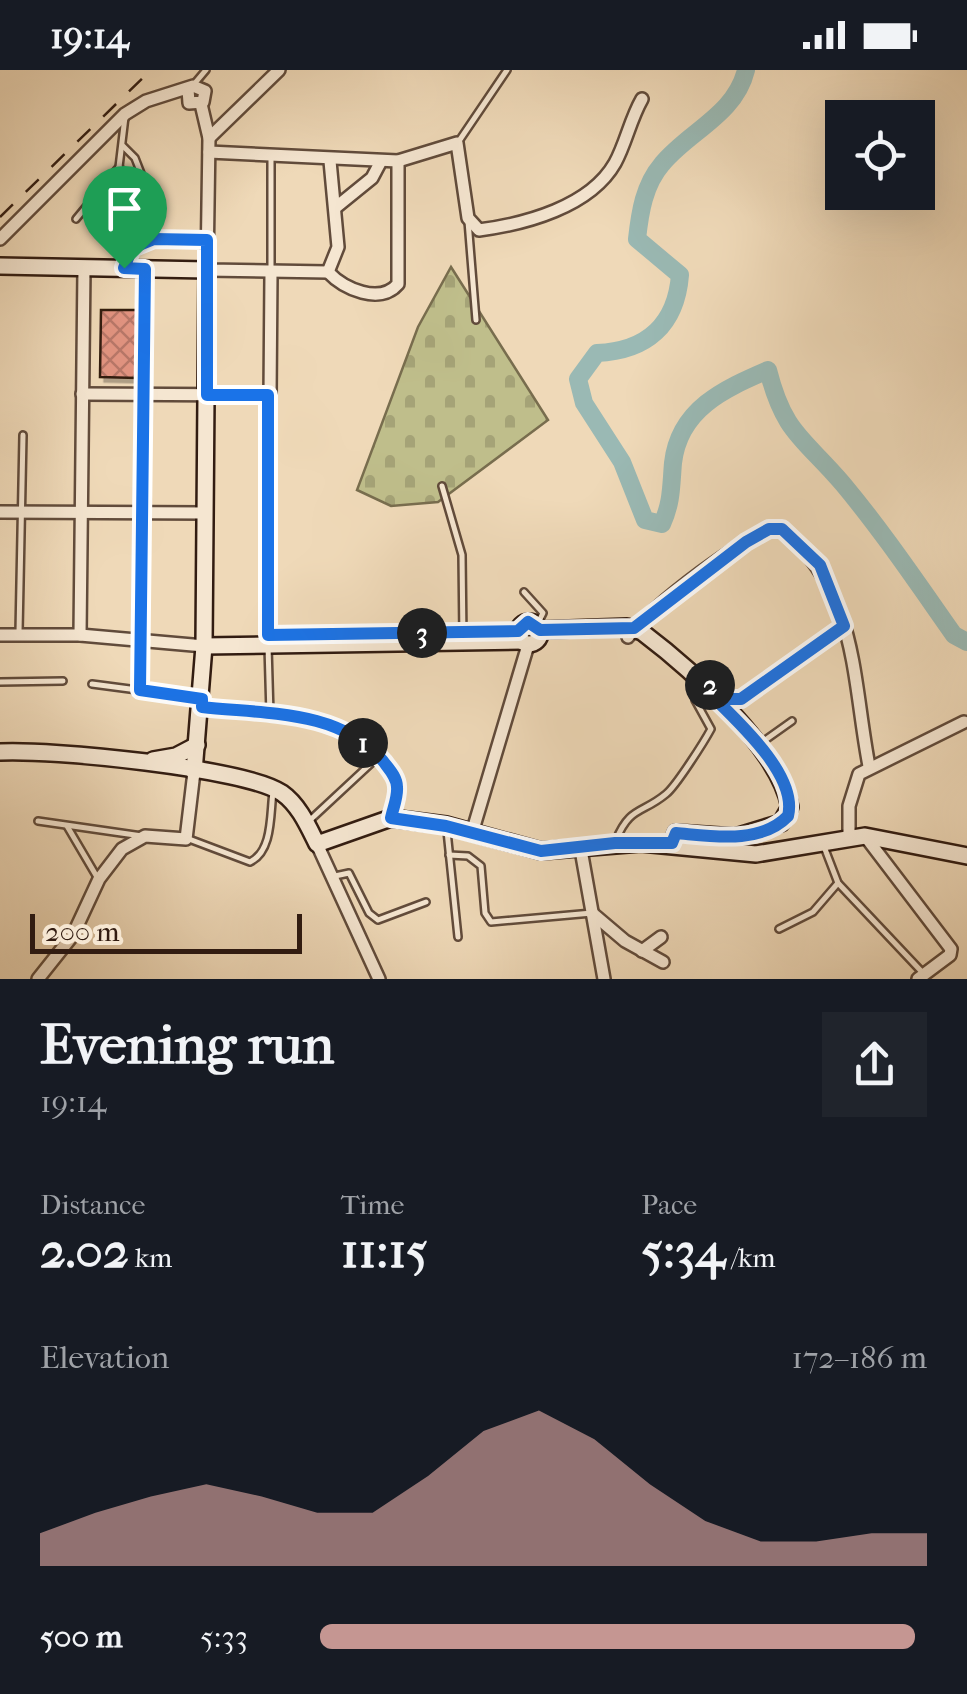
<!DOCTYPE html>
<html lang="en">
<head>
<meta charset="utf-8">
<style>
  :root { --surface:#171b24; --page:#20242c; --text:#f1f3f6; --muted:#9ea1a6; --accent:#c59692 }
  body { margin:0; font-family:"IM FELL French Canon",serif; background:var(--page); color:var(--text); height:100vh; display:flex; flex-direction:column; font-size:38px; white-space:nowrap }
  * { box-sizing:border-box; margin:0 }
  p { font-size:32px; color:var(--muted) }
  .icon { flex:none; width:55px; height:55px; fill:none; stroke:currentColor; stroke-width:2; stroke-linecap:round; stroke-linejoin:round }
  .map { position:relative; height:909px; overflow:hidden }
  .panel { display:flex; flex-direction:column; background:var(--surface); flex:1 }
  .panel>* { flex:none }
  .controls { position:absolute; left:825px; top:30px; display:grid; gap:20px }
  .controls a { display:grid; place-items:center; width:110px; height:110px; border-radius:0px; background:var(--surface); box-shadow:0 10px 40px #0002; font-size:50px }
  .scale { position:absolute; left:30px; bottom:25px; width:272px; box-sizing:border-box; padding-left:10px; border:5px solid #321c11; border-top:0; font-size:28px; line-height:35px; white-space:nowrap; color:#321c11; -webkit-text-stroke:8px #f5e6d1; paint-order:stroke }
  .pin { position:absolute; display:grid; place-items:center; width:85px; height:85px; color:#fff; margin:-102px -42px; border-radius:50% 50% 50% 0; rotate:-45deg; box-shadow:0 0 10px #0007 }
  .pin .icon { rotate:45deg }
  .km { position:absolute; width:50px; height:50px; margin:-25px; border-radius:50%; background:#222; color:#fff; font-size:28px; line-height:50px; text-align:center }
  .round { display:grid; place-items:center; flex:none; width:105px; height:105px; border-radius:0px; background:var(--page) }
  .overview { display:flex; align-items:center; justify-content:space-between; height:170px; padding:0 40px }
  h1 { font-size:55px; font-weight:700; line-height:75px }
  .figures { display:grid; grid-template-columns:repeat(3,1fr); gap:15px; height:170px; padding:10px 40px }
  .figures div { display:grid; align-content:center }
  .figures b { font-size:50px; font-weight:700 }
  .figures small { font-size:28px; font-weight:400 }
  .figures p { font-size:28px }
  .chart { height:280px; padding:20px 40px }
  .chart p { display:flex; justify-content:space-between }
  .chart svg { width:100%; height:180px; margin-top:10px; fill:var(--accent); opacity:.7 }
  ul { padding:0 40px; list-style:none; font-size:32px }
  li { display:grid; grid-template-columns:160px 120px 1fr; align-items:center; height:75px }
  li i { height:25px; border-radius:12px; background:var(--accent) }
  .status { display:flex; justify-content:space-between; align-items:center; height:70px; padding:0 50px; background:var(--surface); direction:ltr }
  .status svg { height:28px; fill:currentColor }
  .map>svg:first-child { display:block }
</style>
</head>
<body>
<div class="status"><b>19:14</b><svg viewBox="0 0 49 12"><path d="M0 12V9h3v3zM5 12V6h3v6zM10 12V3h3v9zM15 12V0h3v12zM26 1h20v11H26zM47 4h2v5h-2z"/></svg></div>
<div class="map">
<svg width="967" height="909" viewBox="0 0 967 909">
  <defs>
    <pattern id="cemetery-stones" width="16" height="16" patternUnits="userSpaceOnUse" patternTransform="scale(2.5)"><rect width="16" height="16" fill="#bfbe8b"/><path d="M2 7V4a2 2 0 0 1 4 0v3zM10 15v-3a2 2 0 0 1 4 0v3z" fill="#a5a377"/></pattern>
    <pattern id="building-cross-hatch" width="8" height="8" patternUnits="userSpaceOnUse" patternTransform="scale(2.5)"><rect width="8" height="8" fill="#e19380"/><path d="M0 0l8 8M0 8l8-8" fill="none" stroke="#b77767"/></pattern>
    <filter id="shadow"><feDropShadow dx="4.5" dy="4.5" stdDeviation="0" flood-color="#0004"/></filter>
  </defs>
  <rect width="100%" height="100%" fill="#efd9b8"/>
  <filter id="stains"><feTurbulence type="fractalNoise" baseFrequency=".002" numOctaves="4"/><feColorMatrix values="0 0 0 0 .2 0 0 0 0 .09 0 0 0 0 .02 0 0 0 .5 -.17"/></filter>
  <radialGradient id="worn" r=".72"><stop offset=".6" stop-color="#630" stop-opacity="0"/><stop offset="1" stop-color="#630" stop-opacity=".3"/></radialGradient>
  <path fill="url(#cemetery-stones)" stroke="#786d4e" stroke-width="2.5" d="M 451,197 L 548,350 L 438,432 L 391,436 L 357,420 L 418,257 Z"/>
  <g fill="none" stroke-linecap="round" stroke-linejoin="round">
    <path stroke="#9ab9b4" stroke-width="18" d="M 746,0 C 735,45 689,61 662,94 C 644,115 640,142 637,169 L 680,205 C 676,255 647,281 597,283 L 578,309 L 584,333 L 622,392 L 645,450 L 662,454 C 672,432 671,416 673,393 C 679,339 724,319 768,300 C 784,364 804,368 843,414 C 883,462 918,514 954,565 L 967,572"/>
  </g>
  <path fill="url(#building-cross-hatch)" stroke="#321c11" stroke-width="2.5" filter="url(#shadow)" d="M 101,240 L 138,240 L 137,308 L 100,307 Z"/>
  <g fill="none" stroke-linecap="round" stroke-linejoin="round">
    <g stroke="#614b3b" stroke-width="10">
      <g id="lane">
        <path d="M 195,13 L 206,0"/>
        <path d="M 459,71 L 507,0"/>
        <path d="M 271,87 L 271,201"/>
        <path d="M 119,97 L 132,112 L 142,106 L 135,88 L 123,76"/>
        <path d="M 76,149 L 119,97 L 125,47"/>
        <path d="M 468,151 L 476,250"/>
        <path d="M 125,195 L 131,178 L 139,173 L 204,170"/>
        <path d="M 442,416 L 462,485 L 463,569"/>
        <path d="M 524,522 L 543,543 L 537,555"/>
        <path d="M 19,562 L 23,365"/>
        <path d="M 268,576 L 270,645 C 327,653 410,667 391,745"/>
        <path d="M 0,612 L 63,611"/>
        <path d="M 92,614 L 198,628"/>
        <path d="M 140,620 L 145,202"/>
        <path d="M 202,637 L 269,645"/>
        <path d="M 761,673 L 792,651"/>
        <path d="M 38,751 L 142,766"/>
        <path d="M 308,752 L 379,686"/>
        <path d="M 67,756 L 97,807"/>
        <path d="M 447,761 L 458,867"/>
        <path d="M 189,769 L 250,792 C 273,781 270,744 273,722"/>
        <path d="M 616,770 C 630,736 642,744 666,724 C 676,716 704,672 711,659 L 695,630 L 698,617"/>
        <path d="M 823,774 L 838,813 L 922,902"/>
        <path d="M 449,785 L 468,786 L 481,796 L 485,843 L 491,852 L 592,843"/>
        <path d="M 335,806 L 349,803 L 369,843 L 378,850 L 426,832"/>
        <path d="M 779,859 L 813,842 L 838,813"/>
      </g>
    </g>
    <g stroke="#614b3b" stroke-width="16">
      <g id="street">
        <path d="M 201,34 L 209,68 L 207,200 L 328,202 L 338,177 L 330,91"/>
        <path d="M 209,68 L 279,0"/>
        <path d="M 209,82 L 398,91 L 457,73 L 468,148 L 479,160 C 525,154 590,137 615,93 C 626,73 630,50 642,29"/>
        <path d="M 335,138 L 372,108 L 381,91"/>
        <path d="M 0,169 L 125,44 L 146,31 L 193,16 L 205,21 L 203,32 L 189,33 L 188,19"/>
        <path d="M 328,202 C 344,219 380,235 398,214 L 398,91"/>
        <path d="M 82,324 L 268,325"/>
        <path d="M 0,442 L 206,443"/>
        <path d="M 0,565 L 80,565 L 204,576"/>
        <path d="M 80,565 L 84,198"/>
        <path d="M 628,567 C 643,544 756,454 782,459 C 858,522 852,607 869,696"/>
        <path d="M 268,575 L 271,203"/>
        <path d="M 715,619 L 735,630 L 749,625 L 844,555"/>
        <path d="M 472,763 L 528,575"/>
        <path d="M 865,766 L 951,879 L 950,885 L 918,909"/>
        <path d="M 849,768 L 849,736 L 859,704 L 964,652"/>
        <path d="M 317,774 L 379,909"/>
        <path d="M 581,780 L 604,909"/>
        <path d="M 592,843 L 625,871 L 663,892"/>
        <path d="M 642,881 L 661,867"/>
        <path d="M 38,909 L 73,865 L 99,809 L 122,779 L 145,766 L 186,769 L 194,702"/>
      </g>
    </g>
    <g stroke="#321c11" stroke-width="20">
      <g id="secondary">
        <path d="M 0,196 L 207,200 L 204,576 L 194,702"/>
        <circle cx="529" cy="563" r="11"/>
        <path d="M 540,560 L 627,557 L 642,562 C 691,599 778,677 790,737 L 781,753 L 735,767 L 676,763 L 672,773"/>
        <path d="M 204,576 L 522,571"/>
        <path d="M 0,682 C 48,679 246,698 282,723 C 299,735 308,756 317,774 L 391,748 L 446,755 L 541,781 L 641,773 L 756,784 L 865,766 L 967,786"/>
        <path d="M 153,690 L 176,686 L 197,675"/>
      </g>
    </g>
    <use href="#lane" stroke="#f5e6d1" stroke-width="5"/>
    <use href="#street" stroke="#f5e6d1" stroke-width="11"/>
    <use href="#secondary" stroke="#f5e6d1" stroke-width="15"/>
    <path stroke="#321c11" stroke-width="2.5" stroke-dasharray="18 18" stroke-linecap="butt" d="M 0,147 L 151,0"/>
  </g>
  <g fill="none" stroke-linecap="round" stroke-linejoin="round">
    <g stroke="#fff" stroke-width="20">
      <path id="route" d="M 154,169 L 207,170 L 207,325 L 268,325 L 268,565 L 518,561 L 528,552 L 540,560 L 634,558 L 746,472 L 769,459 L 782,459 L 820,495 L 844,556 L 741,629 L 730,629 L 707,613 L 700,614 C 728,643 799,702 788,746 C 760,775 711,766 676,763 L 672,773 L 615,773 L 541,781 L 446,756 L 391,748 C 393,738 398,727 397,717 C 397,707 389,699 383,691 C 340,639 263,644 202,637 L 202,629 L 140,620 L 145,199 L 124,198 L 132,178 Z"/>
    </g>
    <use href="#route" stroke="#1a73e8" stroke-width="12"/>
  </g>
  <rect width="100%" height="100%" filter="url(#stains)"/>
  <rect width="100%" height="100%" fill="url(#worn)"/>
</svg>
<div class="controls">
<a><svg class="icon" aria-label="locate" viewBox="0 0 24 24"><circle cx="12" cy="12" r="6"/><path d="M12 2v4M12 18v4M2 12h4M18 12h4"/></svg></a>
</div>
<div class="scale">200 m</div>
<div class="pin" style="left:124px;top:198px;background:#1e9e55"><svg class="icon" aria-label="arrive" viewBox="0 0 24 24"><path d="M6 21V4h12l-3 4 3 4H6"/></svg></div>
<b class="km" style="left:363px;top:673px">1</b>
<b class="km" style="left:710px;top:615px">2</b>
<b class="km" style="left:422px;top:563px">3</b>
</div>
<section class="panel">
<div class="overview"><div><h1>Evening run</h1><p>19:14</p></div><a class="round"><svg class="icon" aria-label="share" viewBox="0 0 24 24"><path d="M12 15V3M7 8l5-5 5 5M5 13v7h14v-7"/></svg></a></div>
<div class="figures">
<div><p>Distance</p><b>2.02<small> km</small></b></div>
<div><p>Time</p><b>11:15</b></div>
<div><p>Pace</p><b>5:34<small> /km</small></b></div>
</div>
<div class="chart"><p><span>Elevation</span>172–186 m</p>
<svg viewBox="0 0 160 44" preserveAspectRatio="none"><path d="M0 44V36L10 31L20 27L30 24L40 27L50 31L60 31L70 22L80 11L90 6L100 13L110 24L120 33L130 38L140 38L150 36L160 36V44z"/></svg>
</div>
<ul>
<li><b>500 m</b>5:33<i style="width:98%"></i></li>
</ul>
</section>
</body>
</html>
